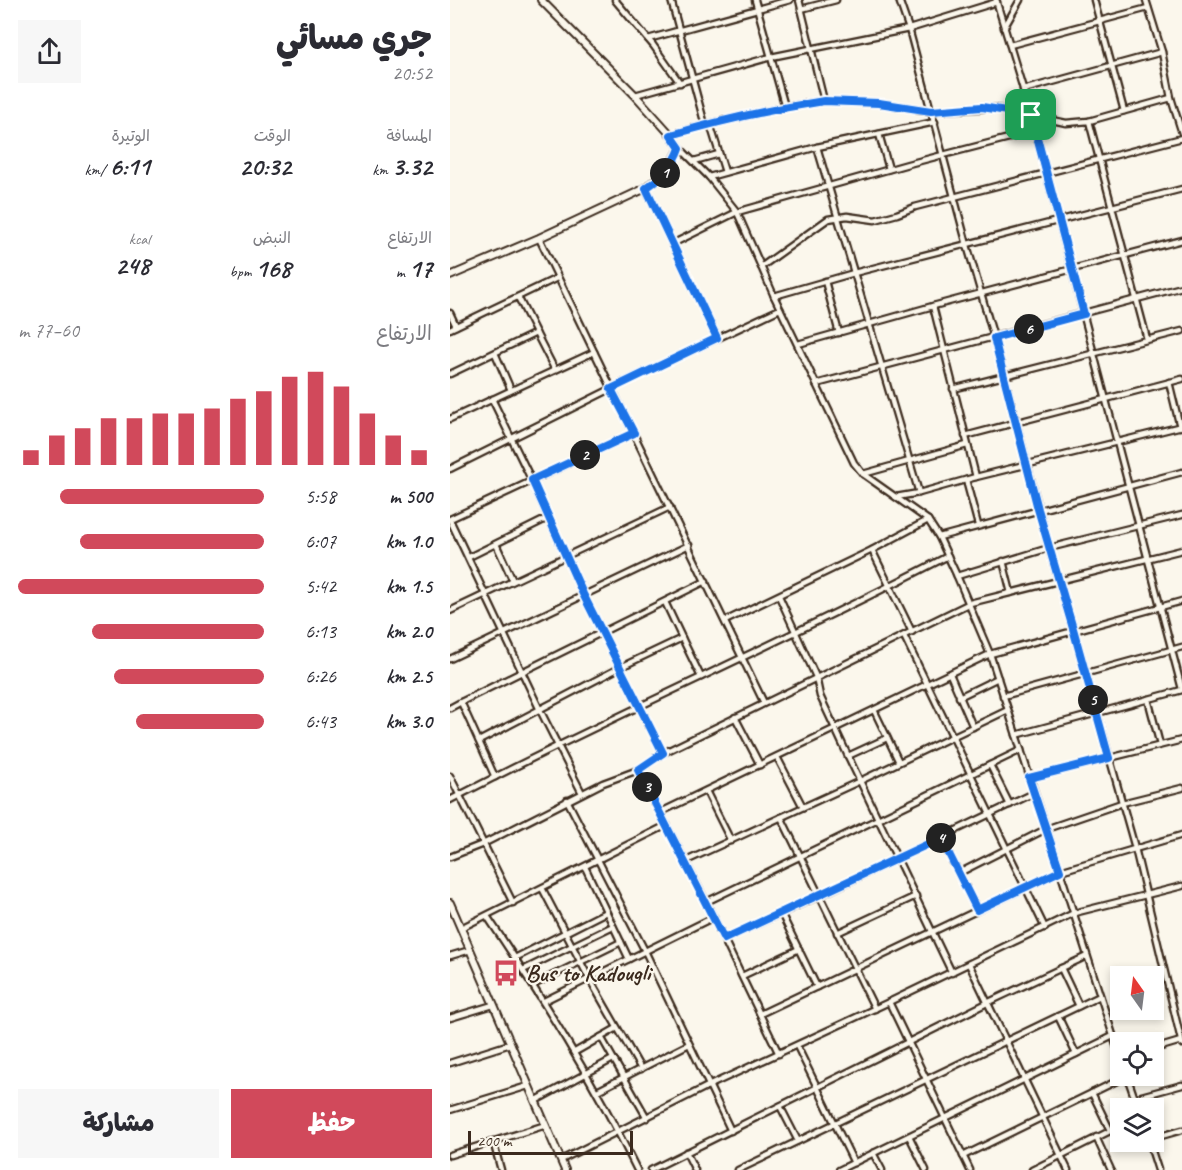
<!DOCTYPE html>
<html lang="ar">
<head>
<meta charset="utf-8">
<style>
  :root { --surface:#fff; --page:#f7f7f7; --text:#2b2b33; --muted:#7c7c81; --accent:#d1495b }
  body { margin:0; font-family:Caveat,"Playpen Sans Arabic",sans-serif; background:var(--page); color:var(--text); direction:rtl; height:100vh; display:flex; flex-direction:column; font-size:22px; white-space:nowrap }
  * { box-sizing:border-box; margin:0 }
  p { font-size:20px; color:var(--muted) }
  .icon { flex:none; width:33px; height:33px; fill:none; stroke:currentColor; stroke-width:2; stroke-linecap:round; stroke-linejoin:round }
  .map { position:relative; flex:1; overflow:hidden; direction:ltr }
  .side { display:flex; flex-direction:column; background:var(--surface); width:450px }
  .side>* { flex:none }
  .needle { width:39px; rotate:346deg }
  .tools { position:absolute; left:660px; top:966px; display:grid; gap:12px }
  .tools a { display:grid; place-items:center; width:54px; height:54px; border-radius:0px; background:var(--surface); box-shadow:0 3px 9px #0003; font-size:30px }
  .scale { position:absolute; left:18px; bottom:15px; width:165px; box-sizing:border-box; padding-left:6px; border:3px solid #3b2a1e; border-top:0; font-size:16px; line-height:21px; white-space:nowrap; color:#3b2a1e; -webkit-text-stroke:4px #fbf7ec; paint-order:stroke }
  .pin { position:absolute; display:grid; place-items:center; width:51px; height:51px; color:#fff; margin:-26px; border-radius:12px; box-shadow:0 3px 9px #0006 }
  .km { position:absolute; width:30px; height:30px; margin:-15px; border-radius:50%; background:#222; color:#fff; font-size:16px; line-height:30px; text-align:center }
  .round { display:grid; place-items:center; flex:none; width:63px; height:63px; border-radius:0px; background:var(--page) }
  .headline { display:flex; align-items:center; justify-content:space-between; height:102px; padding:0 18px }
  h1 { font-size:33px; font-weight:800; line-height:45px }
  .stats { display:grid; grid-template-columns:repeat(3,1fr); gap:9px; height:102px; padding:6px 18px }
  .stats div { display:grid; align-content:center }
  .stats b { font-size:26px; font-weight:800 }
  .stats small { font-size:16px; font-weight:400 }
  .stats p { font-size:16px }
  .chart { height:168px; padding:12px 18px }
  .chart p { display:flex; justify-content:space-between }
  .chart svg { width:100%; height:108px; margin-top:6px; stroke:var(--accent); stroke-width:6 }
  .cta { display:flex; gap:12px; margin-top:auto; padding:12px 18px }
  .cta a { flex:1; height:69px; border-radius:0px; background:var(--accent); color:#fff; font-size:24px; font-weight:800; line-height:69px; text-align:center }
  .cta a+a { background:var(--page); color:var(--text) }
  ul { padding:0 18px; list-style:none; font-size:20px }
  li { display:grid; grid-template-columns:96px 72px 1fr; align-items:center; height:45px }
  li i { height:15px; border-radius:8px; background:var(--accent) }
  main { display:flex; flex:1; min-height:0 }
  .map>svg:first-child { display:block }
</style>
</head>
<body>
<main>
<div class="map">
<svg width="732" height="1170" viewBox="0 0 732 1170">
  <rect width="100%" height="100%" fill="#fbf7ec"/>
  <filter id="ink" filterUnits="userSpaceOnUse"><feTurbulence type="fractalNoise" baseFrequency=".0167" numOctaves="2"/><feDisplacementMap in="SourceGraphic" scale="12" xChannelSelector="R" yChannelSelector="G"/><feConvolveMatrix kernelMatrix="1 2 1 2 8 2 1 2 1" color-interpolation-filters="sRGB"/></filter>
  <g filter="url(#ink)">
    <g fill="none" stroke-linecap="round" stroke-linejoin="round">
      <g stroke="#3b2a1e" stroke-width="9">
        <g id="street">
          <path d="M 165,0 L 203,45 L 230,83"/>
          <path d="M 221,0 L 255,125"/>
          <path d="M 305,0 L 335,107"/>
          <path d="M 349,0 L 374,101"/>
          <path d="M 449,0 L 459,29 L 517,245 L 544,338 L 599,548 L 624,632 L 685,848 L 732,1044"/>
          <path d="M 546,0 L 581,115 L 732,689"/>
          <path d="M 644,0 L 674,111"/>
          <path d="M 696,0 L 712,52 L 721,98"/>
          <path d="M 351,9 L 386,0"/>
          <path d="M 554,28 L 570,0"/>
          <path d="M 198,39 L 340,0"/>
          <path d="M 560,45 L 698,8"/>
          <path d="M 573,90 L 712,52"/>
          <path d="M 185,95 L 321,57 L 459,29 L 547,2"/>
          <path d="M 639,121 L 697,339"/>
          <path d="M 260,124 L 275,172"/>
          <path d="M 429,134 L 439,169"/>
          <path d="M 221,135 L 255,125 L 335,107 L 374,101 L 429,103 L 481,111 L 545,108 L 616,123 L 639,121 L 721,98 L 732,133"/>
          <path d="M 367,147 L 469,493"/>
          <path d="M 230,148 L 259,177 L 287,212 L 324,296 L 404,463 L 413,474 L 478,520 L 489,537 L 507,576 L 540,654 L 670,1057"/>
          <path d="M 244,161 L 269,154"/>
          <path d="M 259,177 L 367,147 L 485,122"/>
          <path d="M 196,188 L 267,338"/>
          <path d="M 89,238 L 314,703"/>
          <path d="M 732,240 L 483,306 L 526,477 L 732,426"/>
          <path d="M 222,244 L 287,212 L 458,164 L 586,131"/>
          <path d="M 311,267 L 378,219 L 397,216 L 425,220 L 447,214 L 465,207 L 732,138"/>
          <path d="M 375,281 L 389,333"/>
          <path d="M 324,296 L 404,273 L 732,189"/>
          <path d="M 0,313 L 6,326"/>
          <path d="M 0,329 L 107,278"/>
          <path d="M 86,333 L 105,370"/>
          <path d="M 348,344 L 483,306"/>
          <path d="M 45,353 L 61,390"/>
          <path d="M 0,374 L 86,333 L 68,297"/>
          <path d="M 719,382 L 730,427"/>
          <path d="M 366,384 L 732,287"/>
          <path d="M 503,389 L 732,331"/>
          <path d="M 42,399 L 82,481 L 133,594 L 213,753"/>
          <path d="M 0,419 L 144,352"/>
          <path d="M 515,436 L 732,379"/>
          <path d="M 0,469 L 185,377 L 330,309"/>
          <path d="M 413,474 L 517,445"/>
          <path d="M 516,480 L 528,525"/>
          <path d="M 446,497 L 469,493 L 526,477"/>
          <path d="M 0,519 L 184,433"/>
          <path d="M 0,520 L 90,710 L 132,793"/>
          <path d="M 489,537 L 732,472"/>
          <path d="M 46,544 L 63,581"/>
          <path d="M 422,550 L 462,632"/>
          <path d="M 19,557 L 98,518"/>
          <path d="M 553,561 L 561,593"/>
          <path d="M 507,576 L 599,548 L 732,515"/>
          <path d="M 329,596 L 366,677 L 370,696 L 398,756 L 502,973"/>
          <path d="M 215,602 L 232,638"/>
          <path d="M 0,611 L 220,507"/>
          <path d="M 275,621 L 422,550 L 478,520"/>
          <path d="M 454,636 L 595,928"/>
          <path d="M 0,659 L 239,545"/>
          <path d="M 500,674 L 523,727"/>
          <path d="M 553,696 L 732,647"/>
          <path d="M 509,697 L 548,678"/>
          <path d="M 698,699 L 710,745"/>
          <path d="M 11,702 L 256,581"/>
          <path d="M 0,708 L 11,702 L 45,777 L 0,800"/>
          <path d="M 424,710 L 449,762"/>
          <path d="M 285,717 L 310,765"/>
          <path d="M 566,735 L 732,690"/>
          <path d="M 29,741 L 171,667 L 232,638 L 251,677"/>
          <path d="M 398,756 L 437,738"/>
          <path d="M 327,757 L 353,807"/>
          <path d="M 540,765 L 560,805"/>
          <path d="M 188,770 L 256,902 L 329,1054"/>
          <path d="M 0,776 L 63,903"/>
          <path d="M 45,777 C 195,701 349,634 498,556"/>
          <path d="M 579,778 L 732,740"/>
          <path d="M 256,791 L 281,841"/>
          <path d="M 117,800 L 195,951 L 281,1131"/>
          <path d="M 211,812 L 540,654 L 732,601"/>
          <path d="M 331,817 L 425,1009"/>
          <path d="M 491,838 L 527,910"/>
          <path d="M 0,857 L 33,844 L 153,783 L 188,770 L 213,753 L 520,603 L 732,550"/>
          <path d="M 236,861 L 410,781 L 558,710"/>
          <path d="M 135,867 L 179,959"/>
          <path d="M 509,873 L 596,829 L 672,803 L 732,788"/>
          <path d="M 92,888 L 139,978 L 191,1069"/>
          <path d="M 256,902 L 571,750"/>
          <path d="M 331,913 L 367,987"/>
          <path d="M 37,916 C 92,998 144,1081 187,1170"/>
          <path d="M 11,928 L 217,825"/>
          <path d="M 387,933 L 466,896"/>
          <path d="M 274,939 L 369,896 L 584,793"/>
          <path d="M 0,956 L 20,950"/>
          <path d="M 65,958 L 156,912"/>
          <path d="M 519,964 L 618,1170"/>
          <path d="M 611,968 L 629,1006"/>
          <path d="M 73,970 L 163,926"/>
          <path d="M 292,976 L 349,949"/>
          <path d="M 83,985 L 171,942"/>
          <path d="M 94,1001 L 264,917"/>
          <path d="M 439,1002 L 520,1170"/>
          <path d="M 310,1014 L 610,871 L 732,835"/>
          <path d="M 608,1016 L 626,1054"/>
          <path d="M 0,1018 L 43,1005"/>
          <path d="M 151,1037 L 197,1118"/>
          <path d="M 347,1046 L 404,1163"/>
          <path d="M 704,1049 L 731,1041"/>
          <path d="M 125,1052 L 167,1028"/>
          <path d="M 0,1063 L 60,1044"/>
          <path d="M 677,1076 L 688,1108"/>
          <path d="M 147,1091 L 239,1044"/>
          <path d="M 642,1093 L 660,1130"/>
          <path d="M 684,1098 L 732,1085"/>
          <path d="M 85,1101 L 163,1059"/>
          <path d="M 330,1106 L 348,1141"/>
          <path d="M 0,1110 L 78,1086"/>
          <path d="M 459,1136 L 476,1170"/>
          <path d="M 646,1137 L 661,1170"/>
          <path d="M 704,1138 L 732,1130"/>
          <path d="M 43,1141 L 51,1170"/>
          <path d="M 699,1142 L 708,1170"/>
          <path d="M 236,1152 L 245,1170"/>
          <path d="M 423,1153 L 432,1170"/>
          <path d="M 0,1155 L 96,1125"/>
          <path d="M 513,1156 L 677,1076"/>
          <path d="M 111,1160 L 258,1086 L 439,1002 L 624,913 L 732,886"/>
          <path d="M 201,1170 L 537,1003 L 637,956"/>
          <path d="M 288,1170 L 650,996"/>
          <path d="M 389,1170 L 663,1036"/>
          <path d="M 582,1170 L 670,1126"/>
        </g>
      </g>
      <g stroke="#3b2a1e" stroke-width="10">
        <g id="secondary">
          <path d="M 0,276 L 89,238 L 196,188 L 221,166 L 230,148 L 221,135 L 185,95 L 91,0"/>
          <path d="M 0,903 L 115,1170"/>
        </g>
      </g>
      <use href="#street" stroke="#fbf7ec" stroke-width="4.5"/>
      <use href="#secondary" stroke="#fbf7ec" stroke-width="6"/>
    </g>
  </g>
  <g fill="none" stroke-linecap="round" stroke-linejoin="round" filter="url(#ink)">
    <g stroke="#fff" stroke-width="12">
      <path id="route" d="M 374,101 L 429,103 L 481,111 L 532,107 L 581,115 L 634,314 L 544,338 L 588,509 L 624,632 L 659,758 L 579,778 L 610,871 L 527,910 L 491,838 L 274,939 L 188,770 L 213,753 L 133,594 L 82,480 L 184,433 L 161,389 L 267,338 L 196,188 C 211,178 224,166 230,148 L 221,135 C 272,120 322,109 374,101 Z"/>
    </g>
    <use href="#route" stroke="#1a73e8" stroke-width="8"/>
  </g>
  <defs>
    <g id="bus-bare" transform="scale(2.07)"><path d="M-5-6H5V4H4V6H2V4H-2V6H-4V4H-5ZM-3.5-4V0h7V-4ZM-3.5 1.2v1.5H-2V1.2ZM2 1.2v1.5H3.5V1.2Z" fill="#d1495b" stroke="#fbf7ec" stroke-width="2.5" paint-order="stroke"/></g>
  </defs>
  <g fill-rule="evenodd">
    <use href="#bus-bare" x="56" y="973"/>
  </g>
  <g text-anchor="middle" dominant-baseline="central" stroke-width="4.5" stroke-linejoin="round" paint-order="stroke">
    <g font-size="24" font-weight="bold" fill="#3b2a1e" stroke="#fbf7ec" text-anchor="start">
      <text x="76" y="973">Bus to Kadougli</text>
    </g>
  </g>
</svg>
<div class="tools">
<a><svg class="needle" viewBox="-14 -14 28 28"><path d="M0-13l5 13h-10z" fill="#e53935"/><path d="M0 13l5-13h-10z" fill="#7c7c81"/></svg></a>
<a><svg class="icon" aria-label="locate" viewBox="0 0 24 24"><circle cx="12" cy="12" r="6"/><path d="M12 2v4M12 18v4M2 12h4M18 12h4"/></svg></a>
<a><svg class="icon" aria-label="layers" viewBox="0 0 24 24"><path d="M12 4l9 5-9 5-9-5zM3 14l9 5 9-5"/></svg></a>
</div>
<div class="scale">200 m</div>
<div class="pin" style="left:581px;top:115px;background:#1e9e55"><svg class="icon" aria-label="arrive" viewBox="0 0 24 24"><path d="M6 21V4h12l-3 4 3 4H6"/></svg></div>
<b class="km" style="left:215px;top:173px">1</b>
<b class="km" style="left:135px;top:455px">2</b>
<b class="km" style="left:197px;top:787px">3</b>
<b class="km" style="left:491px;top:838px">4</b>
<b class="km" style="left:643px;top:700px">5</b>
<b class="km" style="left:579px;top:329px">6</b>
</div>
<section class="side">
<div class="headline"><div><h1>جري مسائي</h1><p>20:52</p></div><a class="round"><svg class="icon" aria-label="share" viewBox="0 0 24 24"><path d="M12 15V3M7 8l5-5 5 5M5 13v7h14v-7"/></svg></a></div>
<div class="stats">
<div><p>المسافة</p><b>3.32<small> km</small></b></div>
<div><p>الوقت</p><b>20:32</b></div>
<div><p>الوتيرة</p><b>6:11<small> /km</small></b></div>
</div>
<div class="stats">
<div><p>الارتفاع</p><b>17<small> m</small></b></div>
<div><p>النبض</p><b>168<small> bpm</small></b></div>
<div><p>kcal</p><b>248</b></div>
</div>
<div class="chart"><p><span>الارتفاع</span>60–77 m</p>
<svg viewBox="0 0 160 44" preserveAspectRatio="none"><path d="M5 44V38M15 44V32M25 44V29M35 44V25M45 44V25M55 44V23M65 44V23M75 44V21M85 44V17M95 44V14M105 44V8M115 44V6M125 44V12M135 44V23M145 44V32M155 44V38"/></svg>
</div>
<ul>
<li><b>500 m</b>5:58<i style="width:83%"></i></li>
<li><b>1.0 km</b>6:07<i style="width:75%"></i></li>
<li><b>1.5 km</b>5:42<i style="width:100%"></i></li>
<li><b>2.0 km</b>6:13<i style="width:70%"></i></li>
<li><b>2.5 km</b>6:26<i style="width:61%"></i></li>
<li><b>3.0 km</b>6:43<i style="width:52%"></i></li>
</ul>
<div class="cta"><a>حفظ</a><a>مشاركة</a></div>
</section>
</main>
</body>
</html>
